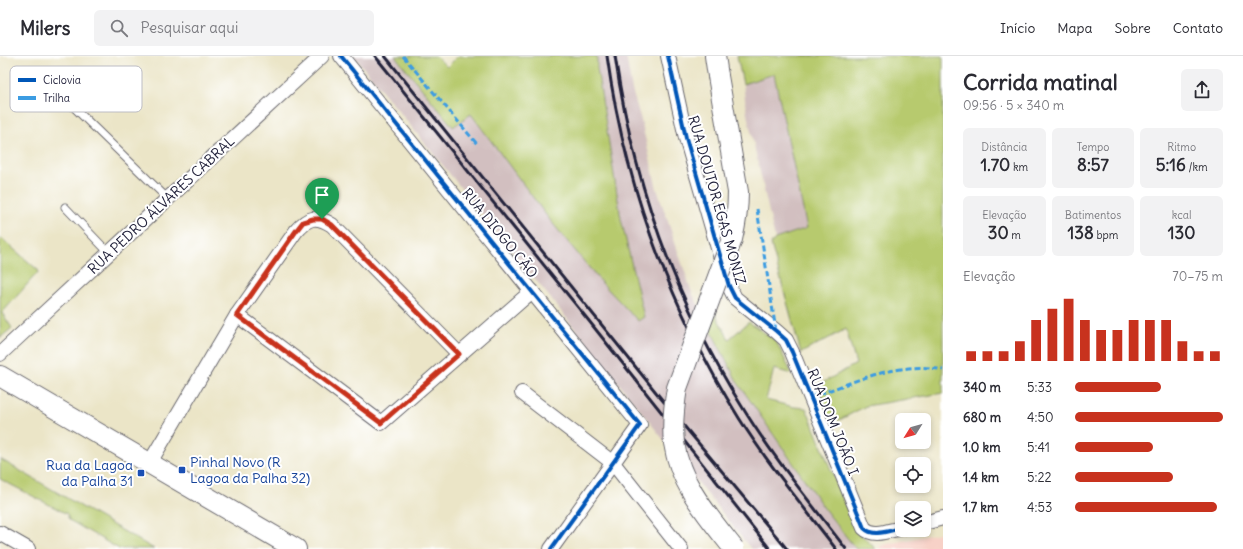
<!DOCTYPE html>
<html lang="pt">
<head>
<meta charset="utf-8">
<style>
  :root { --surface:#fff; --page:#f2f2f3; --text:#2b2b33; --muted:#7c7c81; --line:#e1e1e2; --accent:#c8321e }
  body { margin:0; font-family:Delius,sans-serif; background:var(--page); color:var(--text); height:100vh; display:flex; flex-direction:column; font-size:15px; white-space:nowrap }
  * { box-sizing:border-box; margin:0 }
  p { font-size:13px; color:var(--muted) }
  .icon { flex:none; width:22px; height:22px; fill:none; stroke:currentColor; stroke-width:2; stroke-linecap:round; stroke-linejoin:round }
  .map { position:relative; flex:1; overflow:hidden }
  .panel { display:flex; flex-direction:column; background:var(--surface); width:300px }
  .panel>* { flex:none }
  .needle { width:26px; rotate:233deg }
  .tools { position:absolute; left:895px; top:357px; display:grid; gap:8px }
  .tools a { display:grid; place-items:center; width:36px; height:36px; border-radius:6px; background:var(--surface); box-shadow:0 2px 6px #0003; font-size:20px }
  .pin { position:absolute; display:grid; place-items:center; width:34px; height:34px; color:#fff; margin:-41px -17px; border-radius:50% 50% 50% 0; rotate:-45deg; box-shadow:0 0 4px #0007 }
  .pin .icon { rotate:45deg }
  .round { display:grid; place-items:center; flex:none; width:42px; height:42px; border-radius:6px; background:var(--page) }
  .head { display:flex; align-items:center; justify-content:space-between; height:68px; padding:0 20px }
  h1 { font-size:22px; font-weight:800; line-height:30px }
  .stats { display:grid; grid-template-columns:repeat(3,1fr); gap:6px; height:68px; padding:4px 20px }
  .stats div { display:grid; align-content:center; border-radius:6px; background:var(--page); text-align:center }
  .stats b { font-size:17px; font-weight:800 }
  .stats small { font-size:11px; font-weight:400 }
  .stats p { font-size:11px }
  .chart { height:112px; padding:8px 20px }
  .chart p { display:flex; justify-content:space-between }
  .chart svg { width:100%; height:72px; margin-top:4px; stroke:var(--accent); stroke-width:6 }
  ul { padding:0 20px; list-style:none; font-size:13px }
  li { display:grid; grid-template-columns:64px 48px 1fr; align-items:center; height:30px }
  li i { height:10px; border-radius:5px; background:var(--accent) }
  header { display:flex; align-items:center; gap:24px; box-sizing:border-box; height:56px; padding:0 20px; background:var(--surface); border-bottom:1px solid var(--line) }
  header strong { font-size:19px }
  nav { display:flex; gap:22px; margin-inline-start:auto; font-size:14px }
  .search { width:280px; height:36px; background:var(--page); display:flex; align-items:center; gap:10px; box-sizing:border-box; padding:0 14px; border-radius:6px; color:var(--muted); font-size:15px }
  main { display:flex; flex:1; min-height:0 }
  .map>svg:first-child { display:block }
</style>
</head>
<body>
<header>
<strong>Milers</strong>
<div class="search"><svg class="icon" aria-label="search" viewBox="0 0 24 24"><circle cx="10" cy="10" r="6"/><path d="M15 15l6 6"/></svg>Pesquisar aqui</div>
<nav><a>Início</a><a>Mapa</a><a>Sobre</a><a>Contato</a></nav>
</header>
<main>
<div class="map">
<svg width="943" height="493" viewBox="0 0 943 493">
  <rect width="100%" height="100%" fill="#fff"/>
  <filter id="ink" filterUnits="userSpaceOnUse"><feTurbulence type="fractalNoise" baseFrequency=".025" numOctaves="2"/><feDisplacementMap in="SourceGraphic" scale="8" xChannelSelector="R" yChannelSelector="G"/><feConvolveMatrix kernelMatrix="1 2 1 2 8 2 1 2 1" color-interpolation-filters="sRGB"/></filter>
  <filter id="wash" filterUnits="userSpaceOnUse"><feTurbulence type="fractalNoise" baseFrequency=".012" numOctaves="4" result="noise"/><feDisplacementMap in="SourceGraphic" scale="16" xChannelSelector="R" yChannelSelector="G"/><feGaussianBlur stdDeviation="0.9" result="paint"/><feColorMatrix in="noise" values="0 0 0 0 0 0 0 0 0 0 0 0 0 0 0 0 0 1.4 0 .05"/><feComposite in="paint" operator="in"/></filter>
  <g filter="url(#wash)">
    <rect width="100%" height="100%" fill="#ebe5c7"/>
    <path fill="#f7d1c7" d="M 943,476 L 943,493 L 881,493 L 879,490 Z"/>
    <g fill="#d2bfc0">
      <path d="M 354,0 L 395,0 L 453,70 L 471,57 L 549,163 L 644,261 L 621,163 L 597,12 L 597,0 L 626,0 L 632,34 L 641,64 L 657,133 L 692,237 L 738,327 L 826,455 L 856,493 L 751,493 L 556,249 Z"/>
      <path d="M 774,17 L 807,172 L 775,183 L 747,58 L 743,28 Z"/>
    </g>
    <g fill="#b7ca6e" stroke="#6c7654">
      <path d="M 395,0 L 436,0 L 447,11 L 458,0 L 597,0 L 597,12 L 621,163 L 644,261 L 638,265 L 601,226 L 549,163 L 471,58 L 453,71 Z"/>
      <path d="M 737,0 L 943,0 L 943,337 L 866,350 L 828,370 L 813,332 L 856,308 L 846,273 L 801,297 L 771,188 L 775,183 L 807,172 L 774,18 L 743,28 Z"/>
      <path d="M 0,181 L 39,215 L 2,257 L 12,272 L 0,282 Z"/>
      <path d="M 715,258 L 729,283 L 749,266 L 776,285 L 792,318 L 774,313 L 766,344 L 794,351 L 806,352 L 855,473 L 876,493 L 856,493 L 826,455 L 738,327 L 709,271 Z"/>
      <path d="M 0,403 L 154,493 L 119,493 L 69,464 L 67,458 L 0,423 Z"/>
    </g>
  </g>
  <g filter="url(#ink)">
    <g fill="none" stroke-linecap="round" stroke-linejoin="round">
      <g stroke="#68666c" stroke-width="9">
        <g id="lane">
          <path d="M 55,33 L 168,143"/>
          <path d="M 65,151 L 109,197"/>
        </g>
      </g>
      <g stroke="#68666c" stroke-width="16">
        <g id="street">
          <path d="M 341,0 L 640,369 L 551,493"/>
          <path d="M 668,0 L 686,82 L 729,230 L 735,242 L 776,275 L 786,284 L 792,296 L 864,472 C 874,482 890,474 902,472"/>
          <path d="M 237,259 L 381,367 L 532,235"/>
          <path d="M 0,298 L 322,0"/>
          <path d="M 522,337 L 613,407 L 681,493"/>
          <path d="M 149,408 L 237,259 L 296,175 C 308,161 316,159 332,169 L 459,298"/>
          <path d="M 924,467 L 943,462"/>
          <path d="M 0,477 L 28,493"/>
        </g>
      </g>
      <g stroke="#68666c" stroke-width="22">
        <g id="secondary">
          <path d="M 715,0 L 718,20"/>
          <path d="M 0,320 L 296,493"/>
        </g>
      </g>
      <use href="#lane" stroke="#fff" stroke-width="7"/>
      <use href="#street" stroke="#fff" stroke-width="14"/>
      <use href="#secondary" stroke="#fff" stroke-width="20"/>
      <g stroke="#22223b" stroke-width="3">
        <path d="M 375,0 L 589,265 L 770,493"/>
        <path d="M 385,0 L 659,340 L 787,493"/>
        <path d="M 607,0 C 625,129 670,251 739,362 C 768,408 803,450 836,493"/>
        <path d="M 615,0 C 633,124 675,243 741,349 C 772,400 810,446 846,493"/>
      </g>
      <g stroke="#68666c" stroke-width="22" stroke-linecap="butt">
        <path id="secondary-bridge" d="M 718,20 L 738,136 C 738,153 736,167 732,183 L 677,332 C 674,350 672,369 674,387 C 680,429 709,461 734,493"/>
      </g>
      <use href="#secondary-bridge" stroke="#fff" stroke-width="20"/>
      <g stroke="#3c9ce2" stroke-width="3" stroke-dasharray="6 3" stroke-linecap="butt">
        <path d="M 403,0 L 477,88"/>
        <path d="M 757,153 L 776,275"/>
        <path d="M 811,341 C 852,327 898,304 943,314"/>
      </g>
      <g stroke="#fff" stroke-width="6">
        <g id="cycleway">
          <path d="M 341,0 L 640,369 L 551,493"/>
          <path d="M 668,0 L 686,82 L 729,230 L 735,242 L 776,275 L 786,284 L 792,296 L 864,472 C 874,482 890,474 902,472"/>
        </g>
      </g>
      <use href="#cycleway" stroke="#0057b8" stroke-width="4"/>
    </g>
  </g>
  <g fill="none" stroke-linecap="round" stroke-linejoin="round" filter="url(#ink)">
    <g stroke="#fff" stroke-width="8">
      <path id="route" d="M 313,163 L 322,163 L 332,169 L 459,298 L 381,367 L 237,259 L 296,175 L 303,166 Z"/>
    </g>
    <use href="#route" stroke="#c8321e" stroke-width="5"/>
  </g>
  <g fill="#1a4fb4" stroke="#fff" stroke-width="1.5">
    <rect x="178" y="410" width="8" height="8" rx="2"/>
    <rect x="137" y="413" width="8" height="8" rx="2"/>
  </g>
  <g text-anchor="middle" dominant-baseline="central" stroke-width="4" stroke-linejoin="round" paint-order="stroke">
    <g font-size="14" fill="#22223b" stroke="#fff">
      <text transform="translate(717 144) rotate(74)">RUA DOUTOR EGAS MONIZ</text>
      <text transform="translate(161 149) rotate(-43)">RUA PEDRO ÁLVARES CABRAL</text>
      <text transform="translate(500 177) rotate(51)">RUA DIOGO CÃO</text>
      <text transform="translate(833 366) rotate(68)">RUA DOM JOÃO I</text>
    </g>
    <g font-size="14" fill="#164399" stroke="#fff" text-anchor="start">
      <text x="190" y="406">Pinhal Novo (R<tspan x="190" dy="16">Lagoa da Palha 32)</tspan></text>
      <text x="133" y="409" text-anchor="end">Rua da Lagoa<tspan x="133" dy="16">da Palha 31</tspan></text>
    </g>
  </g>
  <rect x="10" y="10" width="132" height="46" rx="6" fill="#fff" stroke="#bdbdc4" stroke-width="1"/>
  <rect x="18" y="22" width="18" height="4" fill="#0057b8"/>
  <rect x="18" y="40" width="18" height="4" fill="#3c9ce2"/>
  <g font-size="11" fill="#22223b">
    <text x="43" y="28">Ciclovia</text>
    <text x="43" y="46">Trilha</text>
  </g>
</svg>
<div class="tools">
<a><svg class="needle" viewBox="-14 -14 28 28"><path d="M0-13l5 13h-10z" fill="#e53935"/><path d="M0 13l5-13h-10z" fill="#7c7c81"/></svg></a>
<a><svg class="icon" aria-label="locate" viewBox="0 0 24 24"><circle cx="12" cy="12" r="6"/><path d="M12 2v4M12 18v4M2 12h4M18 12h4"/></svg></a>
<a><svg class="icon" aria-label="layers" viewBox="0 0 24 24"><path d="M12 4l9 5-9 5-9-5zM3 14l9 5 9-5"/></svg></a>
</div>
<div class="pin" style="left:322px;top:163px;background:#1e9e55"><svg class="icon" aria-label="arrive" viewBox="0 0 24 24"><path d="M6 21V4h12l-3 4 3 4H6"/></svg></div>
</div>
<section class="panel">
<div class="head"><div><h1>Corrida matinal</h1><p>09:56 · 5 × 340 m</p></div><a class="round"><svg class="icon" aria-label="share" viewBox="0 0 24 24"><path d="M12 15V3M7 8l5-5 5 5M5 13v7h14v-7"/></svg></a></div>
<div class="stats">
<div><p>Distância</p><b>1.70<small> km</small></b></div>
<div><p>Tempo</p><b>8:57</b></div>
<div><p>Ritmo</p><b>5:16<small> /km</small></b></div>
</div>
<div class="stats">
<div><p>Elevação</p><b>30<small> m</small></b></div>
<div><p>Batimentos</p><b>138<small> bpm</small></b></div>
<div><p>kcal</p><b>130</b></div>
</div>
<div class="chart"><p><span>Elevação</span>70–75 m</p>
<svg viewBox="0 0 160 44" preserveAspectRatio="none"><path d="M5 44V38M15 44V38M25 44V38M35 44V32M45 44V19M55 44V12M65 44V6M75 44V19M85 44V25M95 44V25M105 44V19M115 44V19M125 44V19M135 44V32M145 44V38M155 44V38"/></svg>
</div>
<ul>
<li><b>340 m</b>5:33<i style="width:58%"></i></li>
<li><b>680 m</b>4:50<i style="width:100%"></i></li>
<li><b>1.0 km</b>5:41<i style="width:53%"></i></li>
<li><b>1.4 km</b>5:22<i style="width:66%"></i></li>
<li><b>1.7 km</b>4:53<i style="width:96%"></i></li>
</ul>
</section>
</main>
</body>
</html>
